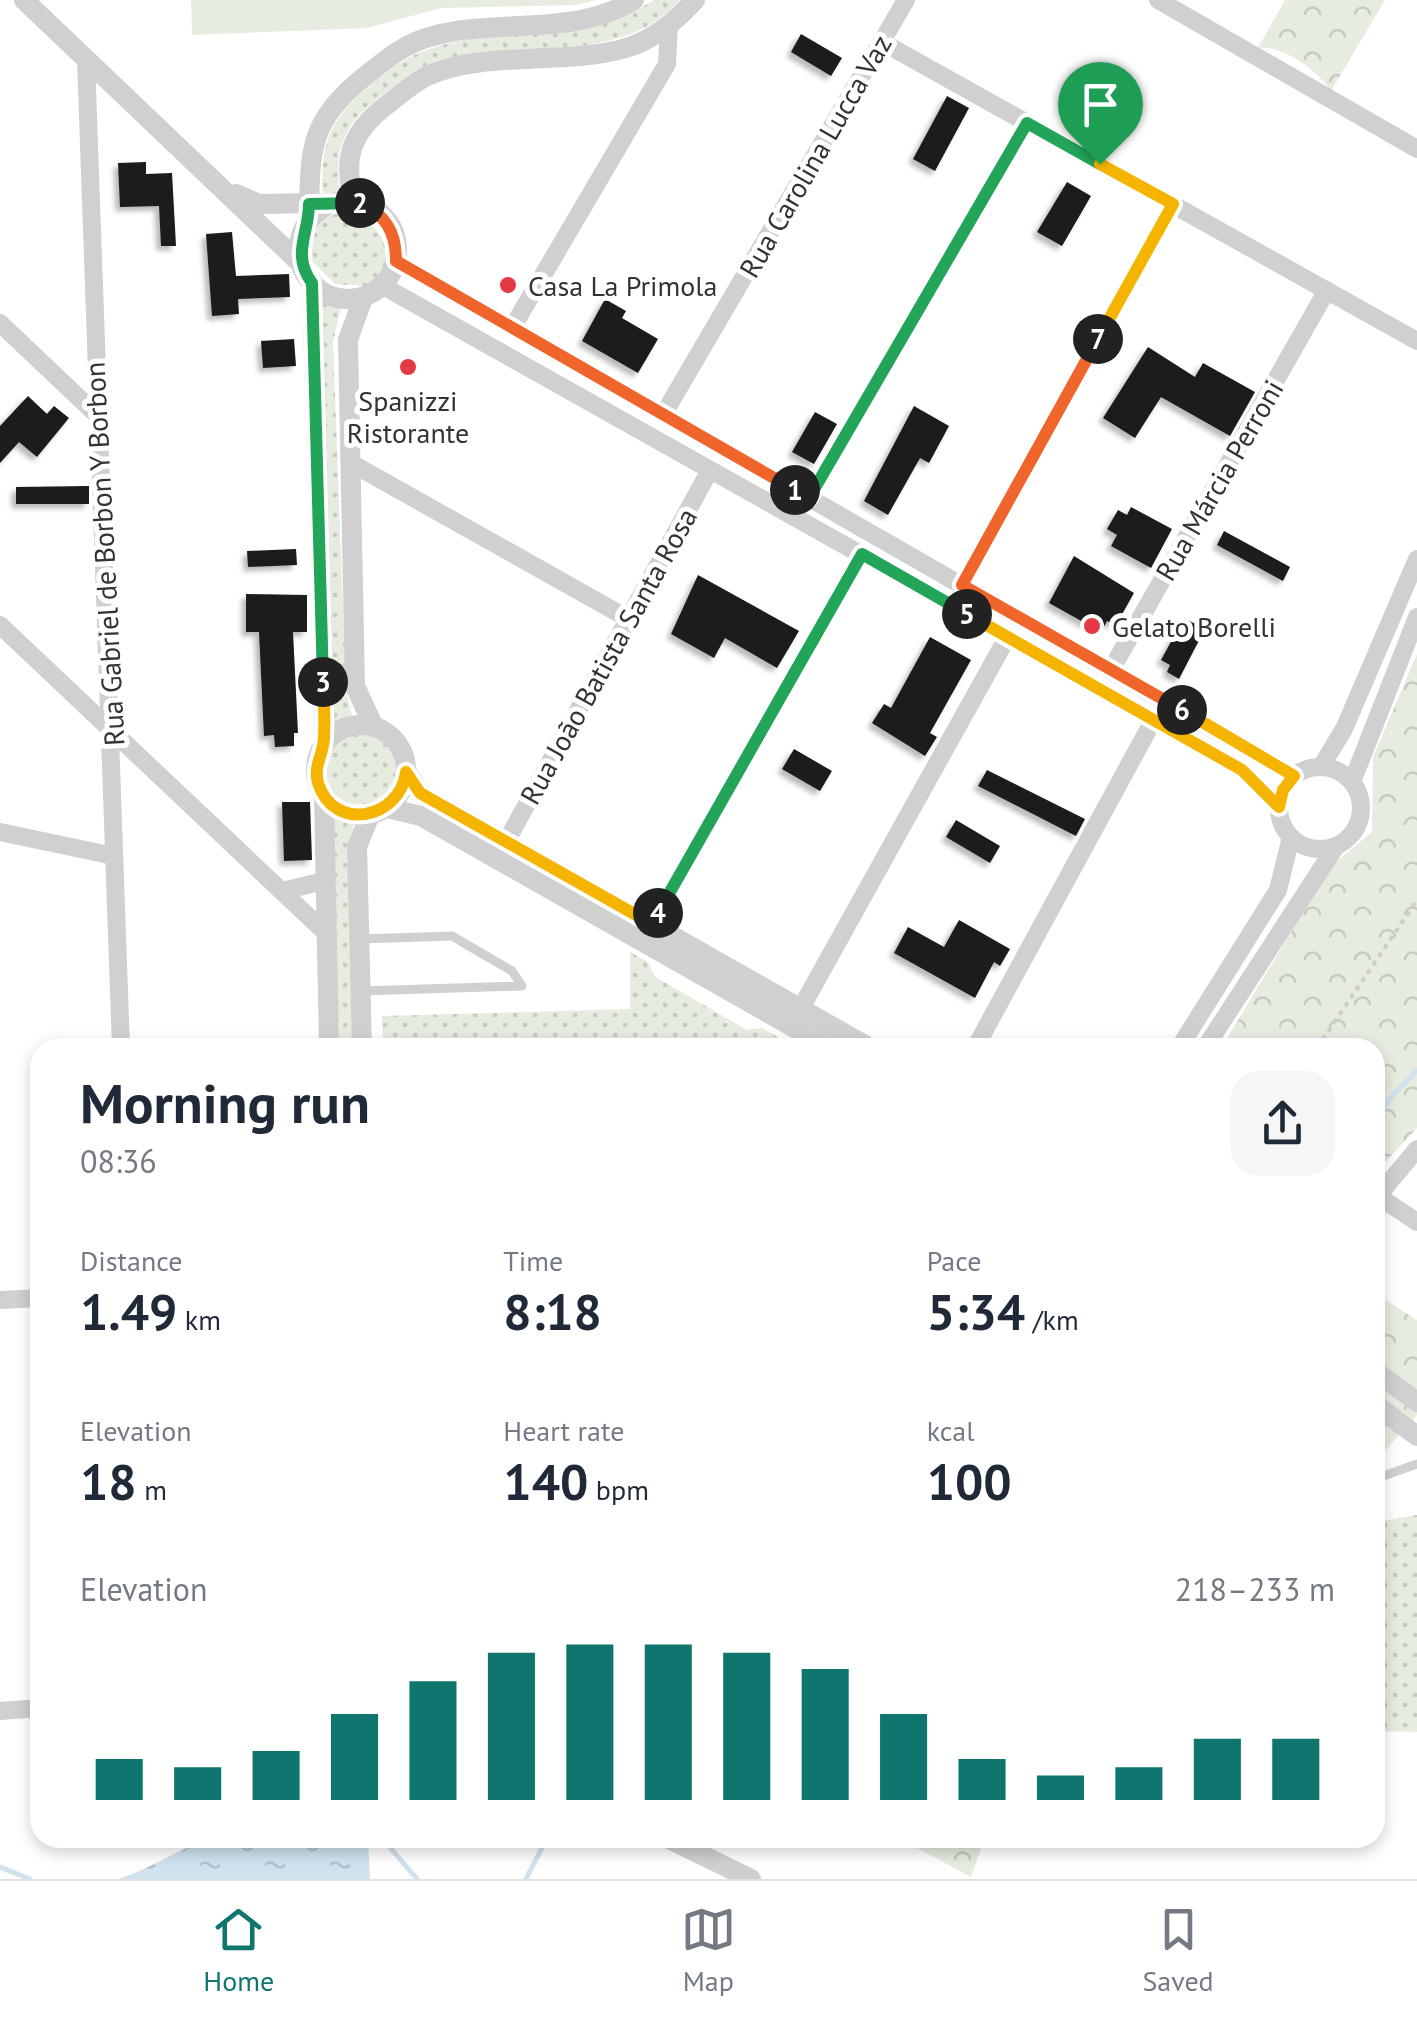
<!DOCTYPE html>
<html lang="en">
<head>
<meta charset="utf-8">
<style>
  :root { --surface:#fff; --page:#f6f6f7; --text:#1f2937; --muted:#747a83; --line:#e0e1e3; --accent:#0f766e }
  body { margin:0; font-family:"PT Sans",sans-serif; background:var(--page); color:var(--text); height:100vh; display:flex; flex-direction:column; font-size:38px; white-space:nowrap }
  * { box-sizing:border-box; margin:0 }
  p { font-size:32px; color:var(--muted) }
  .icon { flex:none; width:55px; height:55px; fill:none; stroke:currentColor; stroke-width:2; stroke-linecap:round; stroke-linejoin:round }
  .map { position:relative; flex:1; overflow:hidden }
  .sheet { position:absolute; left:30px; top:1038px; width:1355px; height:810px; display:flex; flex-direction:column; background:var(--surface); border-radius:30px; box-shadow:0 5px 15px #0003 }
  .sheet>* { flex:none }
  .pin { position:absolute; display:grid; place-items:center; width:85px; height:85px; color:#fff; margin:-102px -42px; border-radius:50% 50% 50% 0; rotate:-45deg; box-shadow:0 0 10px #0007 }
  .pin .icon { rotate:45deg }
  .km { position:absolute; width:50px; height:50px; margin:-25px; border-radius:50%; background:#222; color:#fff; font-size:28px; line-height:50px; text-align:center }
  .round { display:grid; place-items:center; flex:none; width:105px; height:105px; border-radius:30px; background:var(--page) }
  .head { display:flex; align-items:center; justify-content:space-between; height:170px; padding:0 50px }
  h1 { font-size:55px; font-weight:800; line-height:75px }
  .metrics { display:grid; grid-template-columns:repeat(3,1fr); gap:15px; height:170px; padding:10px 50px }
  .metrics div { display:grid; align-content:center }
  .metrics b { font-size:50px; font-weight:800 }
  .metrics small { font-size:28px; font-weight:400 }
  .metrics p { font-size:28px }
  .chart { height:280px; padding:20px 50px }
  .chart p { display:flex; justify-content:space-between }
  .chart svg { width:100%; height:180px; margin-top:10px; stroke:var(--accent); stroke-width:6 }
  .menu { display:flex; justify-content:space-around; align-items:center; height:140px; border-top:2px solid var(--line); background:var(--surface); font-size:28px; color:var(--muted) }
  .menu a { display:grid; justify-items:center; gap:5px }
  .menu .active { color:var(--accent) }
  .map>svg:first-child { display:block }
</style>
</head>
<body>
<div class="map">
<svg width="1417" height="1879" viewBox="0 0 1417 1879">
  <defs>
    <pattern id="grass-dots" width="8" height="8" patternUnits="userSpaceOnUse" patternTransform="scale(2.5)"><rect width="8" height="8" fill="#e6ecdf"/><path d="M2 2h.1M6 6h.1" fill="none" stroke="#c6cbc0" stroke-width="1.8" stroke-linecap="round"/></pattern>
    <pattern id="park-crowns" width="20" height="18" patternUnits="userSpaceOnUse" patternTransform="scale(2.5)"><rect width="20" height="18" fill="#e6ecdf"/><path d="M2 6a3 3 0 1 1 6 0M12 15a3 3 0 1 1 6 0" fill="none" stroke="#c6cbc0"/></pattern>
    <pattern id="water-ripples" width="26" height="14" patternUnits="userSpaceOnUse" patternTransform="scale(2.5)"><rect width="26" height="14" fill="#cfe2ee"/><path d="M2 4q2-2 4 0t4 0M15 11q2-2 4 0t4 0" fill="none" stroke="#b2c2cd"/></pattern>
    <filter id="shadow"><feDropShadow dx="-4.5" dy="4.5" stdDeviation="2.5" flood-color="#0004"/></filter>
  </defs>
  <rect width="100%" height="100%" fill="#fff"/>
  <g fill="url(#grass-dots)">
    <path d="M 654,0 L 680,0 C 619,69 513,37 433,63 C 411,70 394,86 376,100 C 343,125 333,153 341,193 L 323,196 C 320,149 328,120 366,89 C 384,74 401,59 424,51 C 503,21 572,51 654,0 Z"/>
    <path d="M 341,212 C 373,220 392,237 385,272 L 365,286 L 335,284 L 309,258 L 309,231 L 321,219 Z"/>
    <path d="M 320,301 L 342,304 L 333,341 L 346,689 L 352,716 L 333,724 Z"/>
    <circle cx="362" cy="769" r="36"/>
    <path d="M 333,815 L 353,825 L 354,1047 L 338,1047 Z"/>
    <path d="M 630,952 L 648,962 L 654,976 L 747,1030 L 762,1028 L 795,1047 L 383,1047 L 382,1016 L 630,1009 Z"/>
    <path d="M 1417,1515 L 1417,1732 L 1375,1731 L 1375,1522 Z"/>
  </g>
  <g fill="url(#park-crowns)">
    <path d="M 1285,0 L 1385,0 L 1331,91 C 1317,70 1283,45 1258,48 Z"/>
    <path d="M 1417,654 L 1417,1128 L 1375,1173 L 1375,1048 L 1221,1048 L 1331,866 L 1372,832 L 1373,757 Z"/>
    <path d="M 1375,1293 L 1417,1320 L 1417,1415 L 1375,1462 Z"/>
    <path d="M 898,1838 L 985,1838 L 971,1877 Z"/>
  </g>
  <path fill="#e6ecdf" d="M 191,0 L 596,0 L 576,5 L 441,8 L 367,28 L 192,35 Z"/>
  <path fill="url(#water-ripples)" d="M 212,1838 L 368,1838 L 370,1879 L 118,1879 C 151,1869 179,1848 212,1838 Z"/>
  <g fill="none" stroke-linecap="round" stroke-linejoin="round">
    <g stroke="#cfe2ee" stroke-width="5">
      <path d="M 1375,1115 L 1417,1070"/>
      <path d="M 382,1838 L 417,1879"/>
      <path d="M 0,1867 L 30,1879"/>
      <path d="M 526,1879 L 547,1838"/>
    </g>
  </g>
  <g fill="#1a1a1a" filter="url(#shadow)">
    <path d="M 801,34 L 842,58 L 831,76 L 791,52 Z"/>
    <path d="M 947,96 L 969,108 L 935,171 L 913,159 Z"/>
    <path d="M 146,162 L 146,174 L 172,173 L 176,246 L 161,246 L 159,206 L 120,207 L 118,163 Z"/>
    <path d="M 1067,182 L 1091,196 L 1062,246 L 1037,232 Z"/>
    <path d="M 232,232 L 236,276 L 289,274 L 290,297 L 238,299 L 239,314 L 212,316 L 206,234 Z"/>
    <path d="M 605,299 L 626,311 L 622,318 L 658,339 L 638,373 L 582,341 Z"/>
    <path d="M 294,339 L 296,366 L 263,368 L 261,341 Z"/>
    <path d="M 1148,347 L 1195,377 L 1203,363 L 1255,392 L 1230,436 L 1161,397 L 1135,438 L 1103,418 Z"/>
    <path d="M 28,396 L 47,414 L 54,406 L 69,418 L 37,457 L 19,442 L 0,463 L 0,426 Z"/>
    <path d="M 914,406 L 949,426 L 929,463 L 920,458 L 888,515 L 864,501 Z"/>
    <path d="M 815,412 L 837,424 L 814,464 L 792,452 Z"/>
    <path d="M 89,486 L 89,504 L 16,504 L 16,487 Z"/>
    <path d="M 1131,507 L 1172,529 L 1151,568 L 1111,546 L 1117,535 L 1107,529 L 1118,510 L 1127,515 Z"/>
    <path d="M 1224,531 L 1290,567 L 1283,581 L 1217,545 Z"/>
    <path d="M 296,549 L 297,565 L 248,567 L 247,551 Z"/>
    <path d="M 1074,556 L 1134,593 L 1116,625 L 1107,621 L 1101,632 L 1049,603 Z"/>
    <path d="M 698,575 L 799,631 L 777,668 L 725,638 L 714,658 L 671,634 Z"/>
    <path d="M 246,594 L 307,595 L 307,632 L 293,632 L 298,733 L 294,733 L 294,746 L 275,747 L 274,735 L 264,736 L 259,632 L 246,632 Z"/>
    <path d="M 1184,618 L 1205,629 L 1179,679 L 1167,672 L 1170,665 L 1161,660 Z"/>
    <path d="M 930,637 L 971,660 L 930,733 L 937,737 L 925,756 L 872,723 L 884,704 L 891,708 Z"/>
    <path d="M 794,749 L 832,771 L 820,791 L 782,769 Z"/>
    <path d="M 987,770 L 1085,819 L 1076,836 L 978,786 Z"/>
    <path d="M 282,802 L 310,802 L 312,860 L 284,861 Z"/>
    <path d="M 956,820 L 1000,846 L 990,863 L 946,837 Z"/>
    <path d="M 959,920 L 1010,949 L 1000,966 L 994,962 L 975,998 L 894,953 L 908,927 L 944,947 Z"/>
  </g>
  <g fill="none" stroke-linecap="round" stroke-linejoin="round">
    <path stroke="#cdcdcd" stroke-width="4" stroke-dasharray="5 5" stroke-linecap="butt" d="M 1317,1048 L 1417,900"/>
    <g stroke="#d0d0d0" stroke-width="9">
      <path d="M 359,939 L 452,936 L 512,971 L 522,986 L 361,991"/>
      <path d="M 1375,1479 L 1417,1464"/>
    </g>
    <g stroke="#d0d0d0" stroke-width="18">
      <path d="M 1158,0 L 1417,149"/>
      <path d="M 882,42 L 1417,341"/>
      <path d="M 86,60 L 121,1048"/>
      <path d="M 396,261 L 1294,776"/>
      <path d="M 383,286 L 1154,719 L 1242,770 L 1279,807"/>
      <path d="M 0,323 L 97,415"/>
      <path d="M 512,328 L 667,64 L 669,25"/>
      <path d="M 663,415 L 906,0"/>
      <path d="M 351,463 L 627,618"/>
      <path d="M 809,498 L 1027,123"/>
      <path d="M 962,585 L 1173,204"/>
      <path d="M 0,625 L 327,934"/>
      <path d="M 1111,670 L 1327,290"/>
      <path d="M 1321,767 L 1344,729 L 1417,559"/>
      <circle cx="1320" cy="808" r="41"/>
      <path d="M 1352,782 L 1417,617"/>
      <path d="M 0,832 L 114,856"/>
      <path d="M 506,842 L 710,470"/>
      <path d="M 282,891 L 324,881"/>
      <path d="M 652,924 L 862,554"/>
      <path d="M 801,1008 L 1008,636"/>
      <path d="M 975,1048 L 1154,719"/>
      <path d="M 1179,1048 L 1278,890 L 1291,837"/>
      <path d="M 1205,1048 L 1336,846"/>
      <path d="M 1417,1149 L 1382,1191 L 1384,1200 L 1417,1222"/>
      <path d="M 0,1300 L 40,1298"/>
      <path d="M 0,1711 L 40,1708"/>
    </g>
    <g stroke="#d0d0d0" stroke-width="20">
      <path d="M 24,0 L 301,264"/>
      <path d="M 236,194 L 259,204 L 319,203"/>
      <circle cx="348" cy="250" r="49"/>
      <path d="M 355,202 C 342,162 350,134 383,108 C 397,97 411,84 427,76 C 484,50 565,66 626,48 C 653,40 676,21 695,0"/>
      <path d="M 309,219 C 310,151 308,122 364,77 C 383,62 400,47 423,39 C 490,16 571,39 634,0"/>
      <path d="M 312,283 L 325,743"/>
      <path d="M 363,298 L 348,340 L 355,686 L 374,727"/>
      <circle cx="361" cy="770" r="45"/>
      <path d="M 407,772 L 420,793 L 870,1048"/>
      <path d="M 324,795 L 329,1048"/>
      <path d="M 387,808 L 421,816 L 830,1048"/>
      <path d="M 362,1048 L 357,847 L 370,815"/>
      <path d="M 1375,1371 L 1417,1402"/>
      <path d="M 1375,1404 L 1417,1436"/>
      <path d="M 667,1838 L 751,1879"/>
    </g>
  </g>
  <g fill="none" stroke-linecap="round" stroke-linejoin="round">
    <g stroke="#fff" stroke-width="20">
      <path id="split-1" d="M 795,490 L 809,498 L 1027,123 L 1100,164"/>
    </g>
    <g stroke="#fff" stroke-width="20">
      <path id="split-2" d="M 360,203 C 386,215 396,232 396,261 L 795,490"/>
    </g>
    <g stroke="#fff" stroke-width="20">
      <path id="split-3" d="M 323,682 L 312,283 C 291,254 309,234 309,204 L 360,203"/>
    </g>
    <g stroke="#fff" stroke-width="20">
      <path id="split-4" d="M 323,682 C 324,700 325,719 324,737 C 324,754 313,765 318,783 C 334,833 400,819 406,772 L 420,793 L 652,924 L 658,913"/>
    </g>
    <g stroke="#fff" stroke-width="20">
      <path id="split-5" d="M 658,913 L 862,554 L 967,614"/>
    </g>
    <g stroke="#fff" stroke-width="20">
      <path id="split-6" d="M 967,614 L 1242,770 L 1279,807 L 1283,790 L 1294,776 L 1182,710"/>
    </g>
    <g stroke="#fff" stroke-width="20">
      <path id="split-7" d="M 1098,339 L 962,585 L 1182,710"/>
    </g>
    <g stroke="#fff" stroke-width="20">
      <path id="split-8" d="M 1098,339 L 1173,204 L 1100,164"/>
    </g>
    <use href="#split-1" stroke="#22a559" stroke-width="12"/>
    <use href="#split-2" stroke="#f0652b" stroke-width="12"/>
    <use href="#split-3" stroke="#22a559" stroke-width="12"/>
    <use href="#split-4" stroke="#f5b400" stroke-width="12"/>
    <use href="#split-5" stroke="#22a559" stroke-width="12"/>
    <use href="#split-6" stroke="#f5b400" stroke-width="12"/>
    <use href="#split-7" stroke="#f0652b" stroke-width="12"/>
    <use href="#split-8" stroke="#f5b400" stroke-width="12"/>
  </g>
  <g fill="#e63946" stroke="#fff" stroke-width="4">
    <circle cx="508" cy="285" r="10"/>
    <circle cx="408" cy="367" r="10"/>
    <circle cx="1092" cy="626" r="10"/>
  </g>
  <g text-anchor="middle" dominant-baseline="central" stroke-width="10" stroke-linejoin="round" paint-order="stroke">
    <g font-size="28" fill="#333" stroke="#fff">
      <text transform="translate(815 156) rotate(-60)">Rua Carolina Lucca Vaz</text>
      <text transform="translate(1219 480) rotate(-60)">Rua Márcia Perroni</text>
      <text transform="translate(104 554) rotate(-93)">Rua Gabriel de Borbon Y Borbon</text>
      <text transform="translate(608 656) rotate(-61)">Rua João Batista Santa Rosa</text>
    </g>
    <g font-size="28" fill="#333" stroke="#fff" text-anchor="start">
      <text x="528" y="285">Casa La Primola</text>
      <text x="408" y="400" text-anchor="middle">Spanizzi<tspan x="408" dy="32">Ristorante</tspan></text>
      <text x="1112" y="626">Gelato Borelli</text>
    </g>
  </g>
</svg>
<div class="pin" style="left:1100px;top:164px;background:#1e9e55"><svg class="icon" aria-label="arrive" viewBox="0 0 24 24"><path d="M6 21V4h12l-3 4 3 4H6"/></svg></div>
<b class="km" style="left:795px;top:490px">1</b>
<b class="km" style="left:360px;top:203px">2</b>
<b class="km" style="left:323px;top:682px">3</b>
<b class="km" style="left:658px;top:913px">4</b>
<b class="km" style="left:967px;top:614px">5</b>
<b class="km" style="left:1182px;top:710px">6</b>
<b class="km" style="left:1098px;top:339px">7</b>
<section class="sheet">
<div class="head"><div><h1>Morning run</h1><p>08:36</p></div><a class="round"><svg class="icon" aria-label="share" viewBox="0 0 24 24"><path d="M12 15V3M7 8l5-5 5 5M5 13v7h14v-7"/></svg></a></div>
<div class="metrics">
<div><p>Distance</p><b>1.49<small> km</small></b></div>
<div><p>Time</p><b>8:18</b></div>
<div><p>Pace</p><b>5:34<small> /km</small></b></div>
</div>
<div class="metrics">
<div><p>Elevation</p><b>18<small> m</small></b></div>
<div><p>Heart rate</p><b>140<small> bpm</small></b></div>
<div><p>kcal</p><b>100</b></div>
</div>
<div class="chart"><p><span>Elevation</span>218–233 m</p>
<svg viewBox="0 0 160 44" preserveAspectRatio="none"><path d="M5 44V34M15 44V36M25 44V32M35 44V23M45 44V15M55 44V8M65 44V6M75 44V6M85 44V8M95 44V12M105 44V23M115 44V34M125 44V38M135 44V36M145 44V29M155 44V29"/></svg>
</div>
</section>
</div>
<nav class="menu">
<a class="active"><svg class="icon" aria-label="home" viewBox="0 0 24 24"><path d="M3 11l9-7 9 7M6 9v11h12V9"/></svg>Home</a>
<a><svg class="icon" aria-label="map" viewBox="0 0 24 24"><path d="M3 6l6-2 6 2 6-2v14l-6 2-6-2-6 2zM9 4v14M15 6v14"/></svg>Map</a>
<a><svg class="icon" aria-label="saved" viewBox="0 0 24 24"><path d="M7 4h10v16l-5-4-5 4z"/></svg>Saved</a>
</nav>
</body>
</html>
